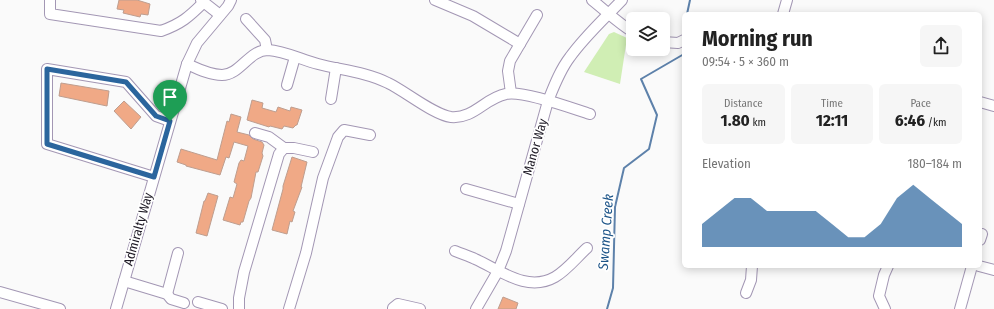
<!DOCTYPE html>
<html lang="en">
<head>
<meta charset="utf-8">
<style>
  :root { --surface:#fff; --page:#f6f6f6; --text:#222; --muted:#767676; --accent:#2b659d }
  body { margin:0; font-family:"Fira Sans Condensed",sans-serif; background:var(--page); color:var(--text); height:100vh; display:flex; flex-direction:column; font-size:15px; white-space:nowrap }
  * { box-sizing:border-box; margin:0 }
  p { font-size:13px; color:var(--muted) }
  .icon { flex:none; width:22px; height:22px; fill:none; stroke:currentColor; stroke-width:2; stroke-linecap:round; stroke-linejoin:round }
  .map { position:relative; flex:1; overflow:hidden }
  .panel { position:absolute; left:682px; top:12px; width:300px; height:256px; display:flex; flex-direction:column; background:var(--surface); border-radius:6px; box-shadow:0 2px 10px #0003 }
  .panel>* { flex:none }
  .controls { position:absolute; left:626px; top:12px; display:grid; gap:8px }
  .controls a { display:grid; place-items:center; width:44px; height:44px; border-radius:6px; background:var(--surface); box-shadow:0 2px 10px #0003; font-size:20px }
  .pin { position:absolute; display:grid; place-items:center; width:34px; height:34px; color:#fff; margin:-41px -17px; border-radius:50% 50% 50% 0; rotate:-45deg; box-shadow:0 0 4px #0007 }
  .pin .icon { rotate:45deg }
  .round { display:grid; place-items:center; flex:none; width:42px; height:42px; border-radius:6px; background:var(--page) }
  .summary { display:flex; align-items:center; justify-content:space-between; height:68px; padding:0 20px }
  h1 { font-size:22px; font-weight:700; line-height:30px }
  .figures { display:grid; grid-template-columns:repeat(3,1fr); gap:6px; height:68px; padding:4px 20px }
  .figures div { display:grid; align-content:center; border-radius:6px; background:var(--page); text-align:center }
  .figures b { font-size:17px; font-weight:700 }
  .figures small { font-size:11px; font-weight:400 }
  .figures p { font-size:11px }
  .chart { height:112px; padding:8px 20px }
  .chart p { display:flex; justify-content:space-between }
  .chart svg { width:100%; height:72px; margin-top:4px; fill:var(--accent); opacity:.7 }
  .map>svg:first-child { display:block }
</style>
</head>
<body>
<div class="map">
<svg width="994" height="309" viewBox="0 0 994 309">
  <rect width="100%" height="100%" fill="#fafafa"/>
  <path fill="#d0eeb4" d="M 614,32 L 627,38 L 620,84 L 584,72 L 609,34 Z"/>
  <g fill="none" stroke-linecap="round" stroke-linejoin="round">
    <g stroke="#5d81aa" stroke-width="2">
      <path d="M 687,14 L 690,0"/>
      <path d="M 607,309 L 613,288 L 615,207 L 624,168 L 649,149 L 657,115 L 641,79 L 684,54"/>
    </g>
  </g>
  <g fill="#f0a986" stroke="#be9e8f">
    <path d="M 119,0 L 137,0 L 150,4 L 148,15 L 141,14 L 140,17 L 123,13 L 124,10 L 117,9 Z"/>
    <path d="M 61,83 L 109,91 L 107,106 L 59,96 Z"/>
    <path d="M 252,100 L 263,103 L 262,108 L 276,112 L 278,107 L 290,111 L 291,107 L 302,110 L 297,125 L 296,125 L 293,128 L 284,126 L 282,129 L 270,126 L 269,127 L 247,120 Z"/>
    <path d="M 124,101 L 141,117 L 131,129 L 114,111 Z"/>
    <path d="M 231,114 L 241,117 L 237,132 L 249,135 L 253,139 L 262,142 L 264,145 L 262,153 L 263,156 L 258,172 L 256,172 L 251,198 L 249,201 L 243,222 L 241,222 L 240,225 L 223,220 L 230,197 L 233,198 L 237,184 L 234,182 L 239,163 L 241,160 L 244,161 L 248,146 L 234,142 L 229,158 L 226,157 L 220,175 L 186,166 L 186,165 L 177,162 L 181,149 L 217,160 L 227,121 L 229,122 Z"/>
    <path d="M 292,157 L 307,162 L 301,187 L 302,187 L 293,211 L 295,212 L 292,222 L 290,221 L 287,234 L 272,230 L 283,189 L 283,186 Z"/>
    <path d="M 208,193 L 218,196 L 207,236 L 196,233 L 204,201 L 205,201 Z"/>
    <path d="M 503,297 L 518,303 L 516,309 L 498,309 Z"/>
  </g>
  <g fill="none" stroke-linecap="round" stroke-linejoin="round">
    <g stroke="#a397b4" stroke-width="12">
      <g id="minor">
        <path d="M 50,0 L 50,14 L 161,31 C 181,24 189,17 204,2"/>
        <path d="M 201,0 L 220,15"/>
        <path d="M 435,0 L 473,16 L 520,44"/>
        <path d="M 592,0 C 606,11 618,23 633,32"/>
        <path d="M 783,14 L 787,0"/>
        <path d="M 246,19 L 265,40 L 267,50"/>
        <path d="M 663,42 L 678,43 L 684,40"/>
        <path d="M 187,64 C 198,69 210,75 222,75 C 240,75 249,50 268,50 C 285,51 302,60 318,64 C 341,70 366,72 388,83 C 405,91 434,115 451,117 C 474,119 485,98 506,94 C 523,90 571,108 590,114"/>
        <path d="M 287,85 L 295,57"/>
        <path d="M 511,93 L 508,71 L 510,61 L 537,15"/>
        <path d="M 331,99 L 336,68"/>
        <path d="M 980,102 L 994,106"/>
        <path d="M 255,133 L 269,137 L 284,148"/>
        <path d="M 154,177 L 47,144 L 47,69 L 126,82 L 156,116 L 170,121"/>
        <path d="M 466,189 L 519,204"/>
        <path d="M 980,240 L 982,234"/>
        <path d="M 455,251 C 462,254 469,256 475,259 C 500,270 527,293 555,277 C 567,270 577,257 587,248"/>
        <path d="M 979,266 L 994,270"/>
        <path d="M 124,281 L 167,294 L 171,299 L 184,303"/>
        <path d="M 0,292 L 60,309"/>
        <path d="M 746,293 L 751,280 L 752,266"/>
        <path d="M 167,294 L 178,253"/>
        <path d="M 198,302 L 222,309"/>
        <path d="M 393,308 L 398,304 L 420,309"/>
        <path d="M 116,309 L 187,64 L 197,43 L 228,6 L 231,0"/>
        <path d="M 239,309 L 239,298 L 244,272 L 279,154 L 284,148 L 294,148 L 313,152"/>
        <path d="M 289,309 L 306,253 L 323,178 L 338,137 L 344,130 L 370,135"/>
        <path d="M 476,309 L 498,271 L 506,251 L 548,101 C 554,86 560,70 570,57 C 585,36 604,19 622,0"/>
        <path d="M 885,309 L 879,296 L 884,275 L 888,266"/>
        <path d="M 960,309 L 972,266"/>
      </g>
    </g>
    <use href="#minor" stroke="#fff" stroke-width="10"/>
  </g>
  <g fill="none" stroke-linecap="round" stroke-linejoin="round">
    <g stroke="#fff" stroke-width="8">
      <path id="route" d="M 47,69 L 126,82 L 156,116 L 170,121 L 154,177 L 47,144 Z"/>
    </g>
    <use href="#route" stroke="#2b659d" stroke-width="5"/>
  </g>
  <g text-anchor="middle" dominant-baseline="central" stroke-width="3.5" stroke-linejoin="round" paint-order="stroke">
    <g font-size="13" fill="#1e1a25" stroke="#fff">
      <text transform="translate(535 147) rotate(-74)">Manor Way</text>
      <text transform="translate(138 229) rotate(-74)">Admiralty Way</text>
    </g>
    <g font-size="14" font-style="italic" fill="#1f5689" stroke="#fff">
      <text transform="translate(606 232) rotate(-86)">Swamp Creek</text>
    </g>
  </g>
</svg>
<div class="controls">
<a><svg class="icon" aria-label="layers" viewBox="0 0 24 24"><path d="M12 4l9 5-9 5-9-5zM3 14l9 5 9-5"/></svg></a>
</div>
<div class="pin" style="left:170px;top:121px;background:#1e9e55"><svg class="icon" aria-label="arrive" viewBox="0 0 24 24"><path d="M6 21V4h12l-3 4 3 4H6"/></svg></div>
<section class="panel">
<div class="summary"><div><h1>Morning run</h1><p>09:54 · 5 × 360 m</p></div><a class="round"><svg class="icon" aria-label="share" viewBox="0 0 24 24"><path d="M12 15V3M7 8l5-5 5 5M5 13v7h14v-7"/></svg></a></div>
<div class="figures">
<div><p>Distance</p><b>1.80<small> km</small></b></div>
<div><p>Time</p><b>12:11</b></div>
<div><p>Pace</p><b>6:46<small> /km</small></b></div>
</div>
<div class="chart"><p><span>Elevation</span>180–184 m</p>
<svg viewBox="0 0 160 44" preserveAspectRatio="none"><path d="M0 44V30L10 22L20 14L30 14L40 22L50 22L60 22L70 22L80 30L90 38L100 38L110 30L120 14L130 6L140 14L150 22L160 30V44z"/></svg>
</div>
</section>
</div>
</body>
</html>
